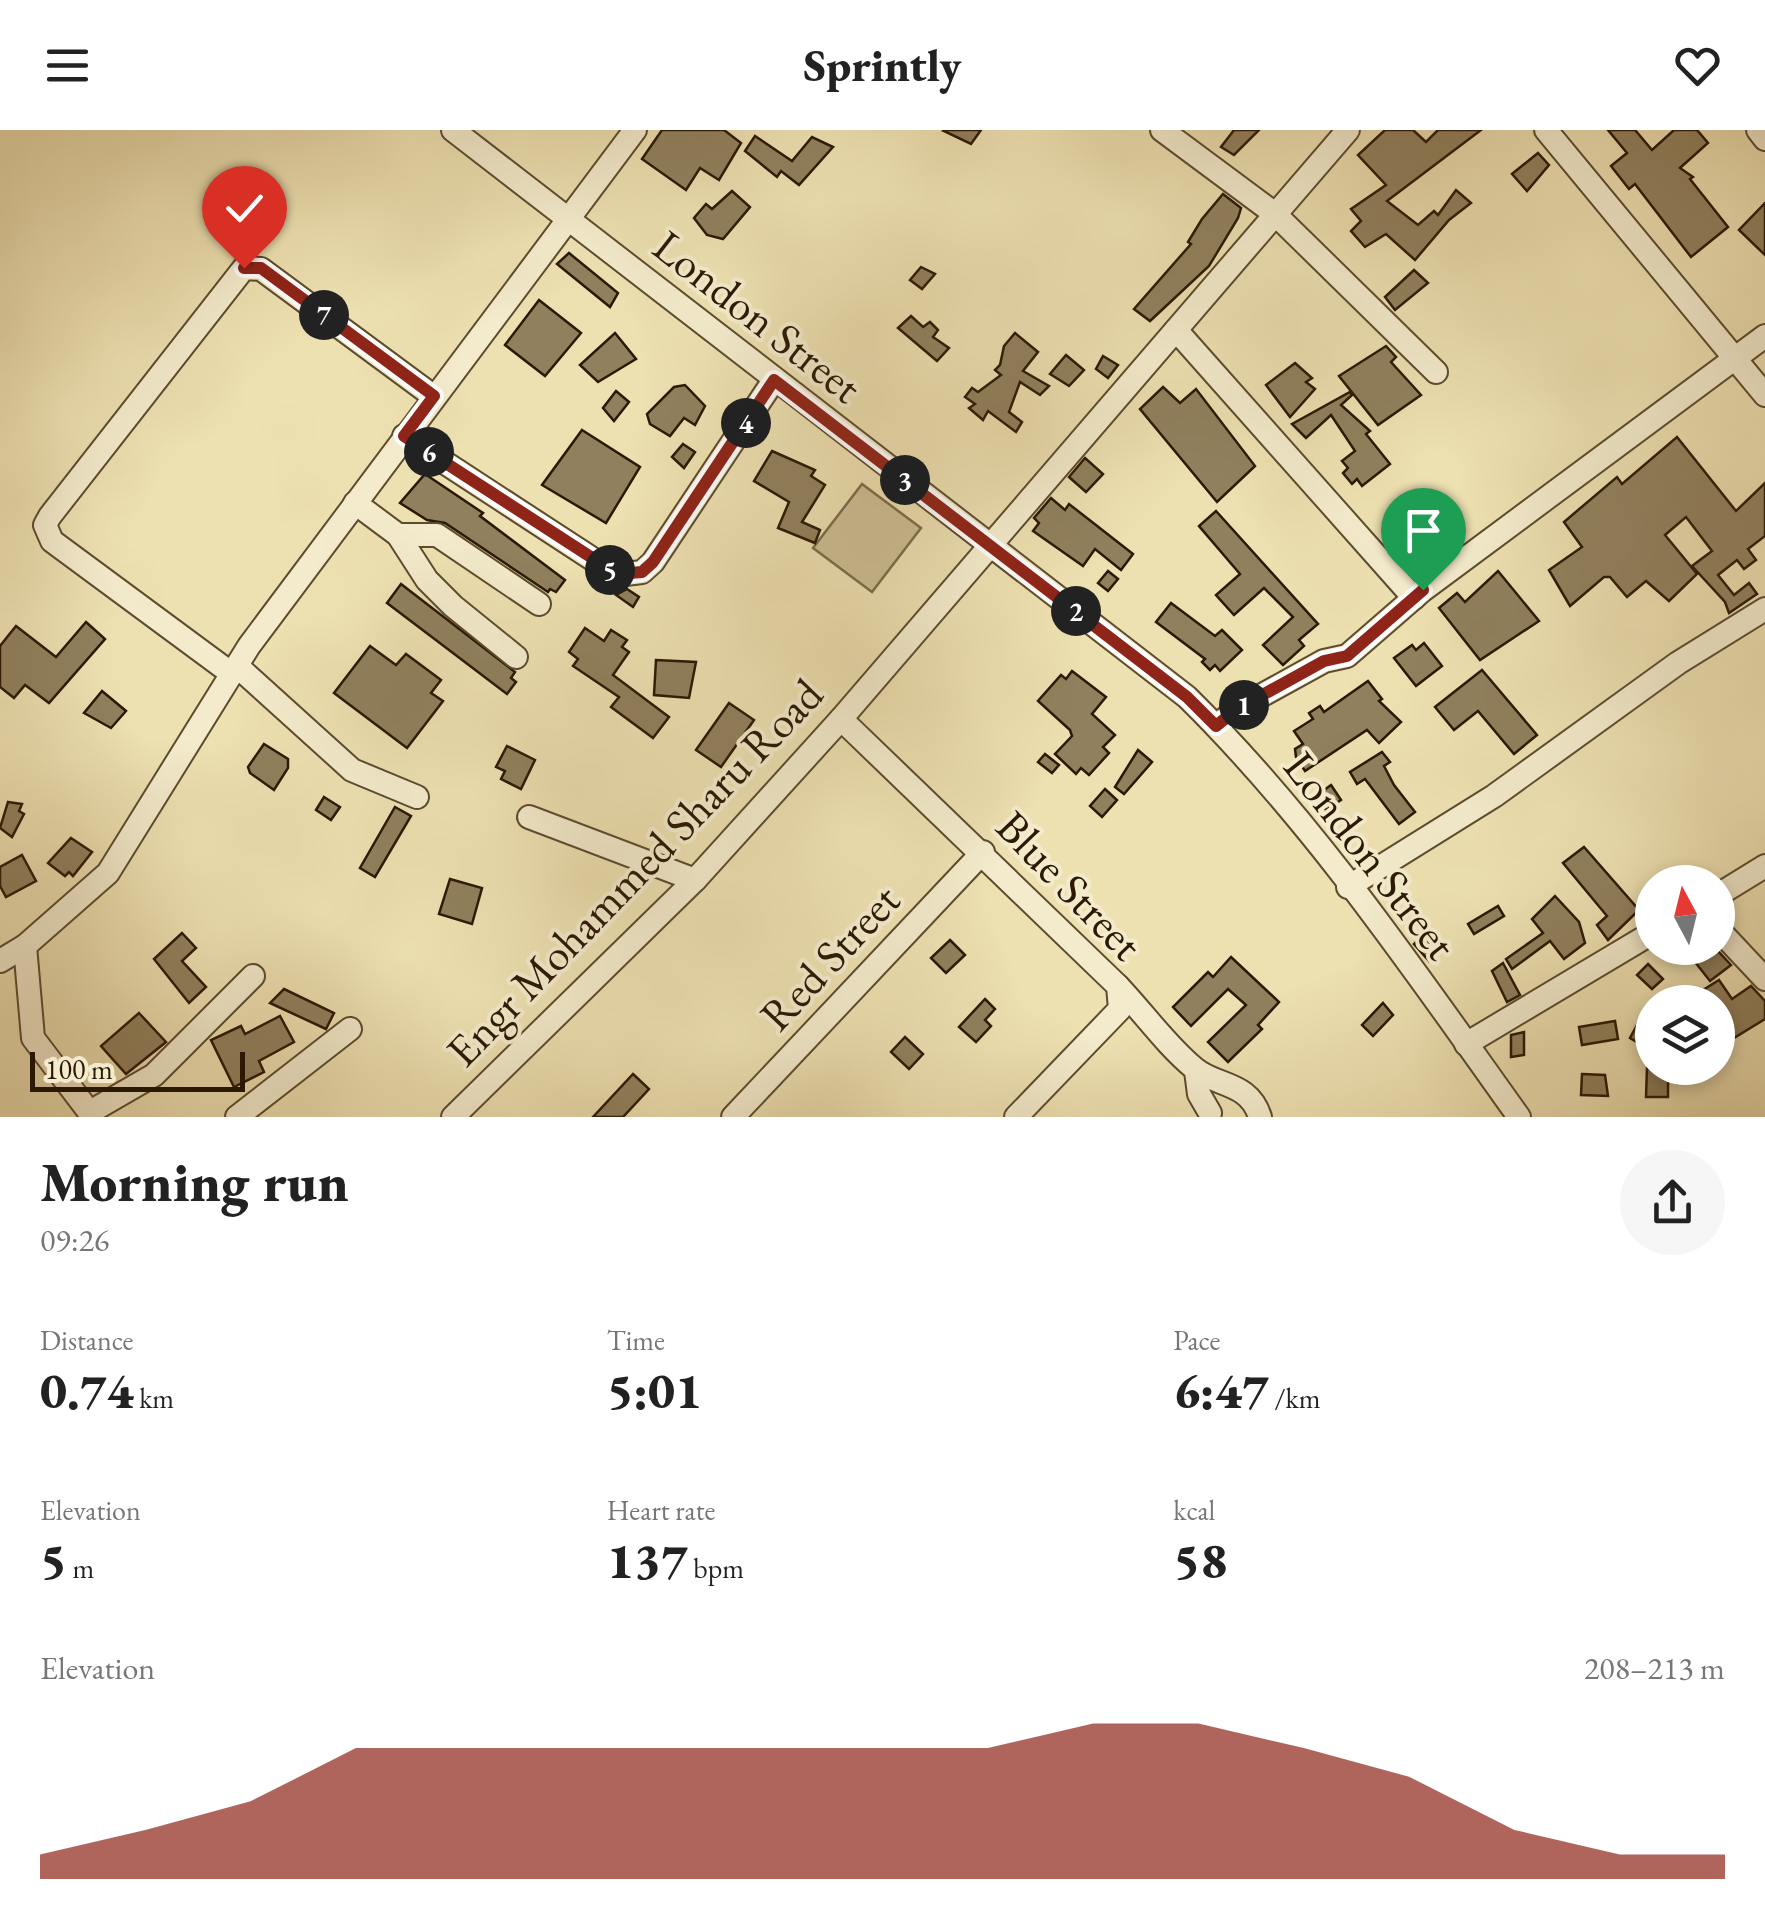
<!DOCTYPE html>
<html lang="en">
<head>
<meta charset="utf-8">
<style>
  :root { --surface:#fff; --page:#f6f6f6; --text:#222; --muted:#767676; --accent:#8f2418 }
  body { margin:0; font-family:"EB Garamond",serif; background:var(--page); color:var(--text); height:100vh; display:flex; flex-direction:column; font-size:38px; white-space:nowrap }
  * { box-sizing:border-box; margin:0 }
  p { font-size:32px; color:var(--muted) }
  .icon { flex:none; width:55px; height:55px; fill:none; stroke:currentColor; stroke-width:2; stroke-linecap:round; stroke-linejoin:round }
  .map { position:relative; height:987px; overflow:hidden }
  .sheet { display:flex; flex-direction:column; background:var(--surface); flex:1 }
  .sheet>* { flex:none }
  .needle { width:65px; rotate:353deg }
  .tools { position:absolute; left:1635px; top:735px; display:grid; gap:20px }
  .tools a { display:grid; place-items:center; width:100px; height:100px; border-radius:50%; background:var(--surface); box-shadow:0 5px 15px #0003; font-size:50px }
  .scale { position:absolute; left:30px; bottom:25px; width:215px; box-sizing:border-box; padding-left:10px; border:5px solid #2b1903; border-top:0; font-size:28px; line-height:35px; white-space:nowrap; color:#2b1903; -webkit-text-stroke:8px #f3ebcc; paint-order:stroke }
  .pin { position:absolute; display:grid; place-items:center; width:85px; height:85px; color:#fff; margin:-102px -42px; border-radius:50% 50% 50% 0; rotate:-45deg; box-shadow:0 0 10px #0007 }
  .pin .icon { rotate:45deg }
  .km { position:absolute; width:50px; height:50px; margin:-25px; border-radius:50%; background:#222; color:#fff; font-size:28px; line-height:50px; text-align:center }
  .round { display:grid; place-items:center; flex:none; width:105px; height:105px; border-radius:52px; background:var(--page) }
  .headline { display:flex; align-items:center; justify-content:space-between; height:170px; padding:0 40px }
  h1 { font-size:55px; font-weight:800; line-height:75px }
  .metrics { display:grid; grid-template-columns:repeat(3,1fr); gap:15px; height:170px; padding:10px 40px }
  .metrics div { display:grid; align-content:center }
  .metrics b { font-size:50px; font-weight:800 }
  .metrics small { font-size:28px; font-weight:400 }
  .metrics p { font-size:28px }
  .chart { height:280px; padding:20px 40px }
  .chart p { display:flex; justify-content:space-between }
  .chart svg { width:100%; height:180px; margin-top:10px; fill:var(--accent); opacity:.7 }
  header { display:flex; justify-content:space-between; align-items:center; height:130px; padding:0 40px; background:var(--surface); font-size:45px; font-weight:800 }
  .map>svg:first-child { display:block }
</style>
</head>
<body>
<header><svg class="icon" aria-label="menu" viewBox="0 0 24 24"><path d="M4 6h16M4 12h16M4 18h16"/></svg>Sprintly<svg class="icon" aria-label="heart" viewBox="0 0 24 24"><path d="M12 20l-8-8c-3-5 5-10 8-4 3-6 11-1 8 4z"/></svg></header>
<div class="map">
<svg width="1765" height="987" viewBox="0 0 1765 987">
  <rect width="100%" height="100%" fill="#ede0b1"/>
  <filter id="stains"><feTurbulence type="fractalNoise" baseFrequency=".002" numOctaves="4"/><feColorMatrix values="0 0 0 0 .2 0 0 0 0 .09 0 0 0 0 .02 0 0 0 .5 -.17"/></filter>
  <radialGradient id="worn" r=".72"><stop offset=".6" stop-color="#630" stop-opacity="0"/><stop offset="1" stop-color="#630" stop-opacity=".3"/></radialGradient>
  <path fill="#ccbe93" stroke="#7c6c4b" stroke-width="2.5" d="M 862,354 L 921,398 L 872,462 L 813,418 Z"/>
  <g fill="#90805d" stroke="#2b1903" stroke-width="2.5">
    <path d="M 662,0 L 724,0 L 741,13 L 719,50 L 700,38 L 686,60 L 642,29 Z"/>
    <path d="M 942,0 L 981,0 L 971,14 Z"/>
    <path d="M 1234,0 L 1259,0 L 1234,25 L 1221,17 Z"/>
    <path d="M 1385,0 L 1413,0 L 1426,12 L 1438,0 L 1481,0 L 1387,71 L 1418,95 L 1434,81 L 1438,85 L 1456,60 L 1471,73 L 1449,90 L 1415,130 L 1386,104 L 1365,117 L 1351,101 L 1361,91 L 1351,79 L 1386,55 L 1358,25 Z"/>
    <path d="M 1608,0 L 1635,0 L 1652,20 L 1674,0 L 1697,0 L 1708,13 L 1680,38 L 1693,47 L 1690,49 L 1728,97 L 1691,127 L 1635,54 L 1629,59 L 1611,36 L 1627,23 Z"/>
    <path d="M 755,6 L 792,31 L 812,7 L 833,17 L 799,55 L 781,41 L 777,47 L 745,21 Z"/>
    <path d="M 1538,23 L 1549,35 L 1527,61 L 1512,44 Z"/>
    <path d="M 732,61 L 750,77 L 723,109 L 707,105 L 694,88 L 706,74 L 712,79 Z"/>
    <path d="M 1223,64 L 1241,78 L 1238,88 L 1209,136 L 1150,191 L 1134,179 L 1191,114 L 1188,112 L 1202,89 Z"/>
    <path d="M 1765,73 L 1765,125 L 1739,100 Z"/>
    <path d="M 569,123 L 618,163 L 610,177 L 557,134 Z"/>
    <path d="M 921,137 L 935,144 L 922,159 L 910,150 Z"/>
    <path d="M 1414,140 L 1428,153 L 1395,180 L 1385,167 Z"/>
    <path d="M 539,170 L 581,203 L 545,246 L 505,215 Z"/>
    <path d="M 911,186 L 923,197 L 930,192 L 938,200 L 933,207 L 949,218 L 937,231 L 898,198 Z"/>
    <path d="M 615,203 L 636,229 L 598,252 L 580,235 Z"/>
    <path d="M 1015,203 L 1038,222 L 1023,241 L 1049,256 L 1040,265 L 1020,252 L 1009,282 L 1022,292 L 1016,302 L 988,281 L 983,290 L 969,278 L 975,274 L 965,267 L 972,258 L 978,262 L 1001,245 L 995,240 L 1000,235 L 1004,216 Z"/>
    <path d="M 1386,216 L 1396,227 L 1391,232 L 1421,265 L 1378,295 L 1339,246 Z"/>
    <path d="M 1066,225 L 1084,240 L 1069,256 L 1050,244 Z"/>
    <path d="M 1103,226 L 1118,235 L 1108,248 L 1096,239 Z"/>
    <path d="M 1295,233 L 1312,248 L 1306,252 L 1315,259 L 1290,287 L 1266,255 Z"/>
    <path d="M 685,255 L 705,276 L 695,295 L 684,288 L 670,306 L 650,294 L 647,284 L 674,257 Z"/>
    <path d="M 1163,257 L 1180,273 L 1196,259 L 1255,336 L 1217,372 L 1140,279 Z"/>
    <path d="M 616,261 L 629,272 L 614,291 L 603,278 Z"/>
    <path d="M 1350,262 L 1352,265 L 1341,275 L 1370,301 L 1366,304 L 1390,334 L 1362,356 L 1357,349 L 1352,354 L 1343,343 L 1348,338 L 1342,331 L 1355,321 L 1331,285 L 1306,308 L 1292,294 Z"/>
    <path d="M 582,300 L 640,337 L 606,393 L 542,355 Z"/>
    <path d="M 1677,307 L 1736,381 L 1765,353 L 1765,406 L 1748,419 L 1756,430 L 1744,439 L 1737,430 L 1718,445 L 1734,465 L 1749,453 L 1757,464 L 1729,483 L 1725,472 L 1692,436 L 1712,421 L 1686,387 L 1665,405 L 1697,444 L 1669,471 L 1646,451 L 1627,467 L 1610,447 L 1604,447 L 1570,476 L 1549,440 L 1582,417 L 1564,392 L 1617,347 L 1622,354 Z"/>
    <path d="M 683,314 L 695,322 L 684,338 L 672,327 Z"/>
    <path d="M 772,321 L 815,340 L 811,346 L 825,355 L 802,392 L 820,400 L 815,413 L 778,398 L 789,372 L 754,351 Z"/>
    <path d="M 1085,328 L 1103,344 L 1086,362 L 1069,347 Z"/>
    <path d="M 425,344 L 483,383 L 480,386 L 565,450 L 556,462 L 550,459 L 548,462 L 445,393 L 427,390 L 400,373 Z"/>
    <path d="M 1051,368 L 1065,380 L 1069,374 L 1133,424 L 1121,440 L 1095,419 L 1083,436 L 1033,401 L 1039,393 L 1034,388 Z"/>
    <path d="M 1216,381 L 1318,494 L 1299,510 L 1304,516 L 1283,535 L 1263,515 L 1293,487 L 1264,458 L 1234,485 L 1216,465 L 1240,444 L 1199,396 Z"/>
    <path d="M 1108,441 L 1118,449 L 1108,461 L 1098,453 Z"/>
    <path d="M 1498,441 L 1539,491 L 1480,530 L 1439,478 L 1457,463 L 1465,472 Z"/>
    <path d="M 401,454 L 515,542 L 511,548 L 516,552 L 507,564 L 387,473 Z"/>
    <path d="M 627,459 L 639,467 L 633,477 L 616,465 Z"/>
    <path d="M 1171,473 L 1215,506 L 1222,500 L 1242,520 L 1220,541 L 1215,535 L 1210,540 L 1202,532 L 1205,529 L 1156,492 Z"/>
    <path d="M 86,492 L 105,509 L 49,573 L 25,555 L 14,568 L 0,557 L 0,516 L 16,496 L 56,527 Z"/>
    <path d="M 585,498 L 604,511 L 611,500 L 627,510 L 622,517 L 629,522 L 613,545 L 669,587 L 653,608 L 611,577 L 619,567 L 573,536 L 578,529 L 569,522 Z"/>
    <path d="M 1424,513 L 1442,536 L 1416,556 L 1394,528 L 1412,515 L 1416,520 Z"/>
    <path d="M 370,516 L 396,535 L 406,524 L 441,550 L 431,563 L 443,571 L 407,618 L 334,563 Z"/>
    <path d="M 656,530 L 696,532 L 689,568 L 654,565 Z"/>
    <path d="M 1482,540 L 1537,605 L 1514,624 L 1478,581 L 1454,600 L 1435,577 Z"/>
    <path d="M 1072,541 L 1106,567 L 1092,584 L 1115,605 L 1103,617 L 1109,623 L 1089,645 L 1081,638 L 1076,644 L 1055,624 L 1072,606 L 1070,600 L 1038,571 L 1061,545 L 1066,549 Z"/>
    <path d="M 1368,551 L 1382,569 L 1379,571 L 1401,592 L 1379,613 L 1367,600 L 1305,641 L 1296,627 L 1295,619 L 1303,614 L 1294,601 L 1313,589 L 1309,583 L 1320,576 L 1324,582 Z"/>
    <path d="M 102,561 L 126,581 L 111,598 L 84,583 Z"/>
    <path d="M 729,573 L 754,590 L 721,637 L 696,620 Z"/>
    <path d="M 264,614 L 288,629 L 288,638 L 274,660 L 250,643 L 248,637 Z"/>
    <path d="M 507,616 L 535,630 L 521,659 L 501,649 L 505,641 L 496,637 Z"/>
    <path d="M 1138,620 L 1152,632 L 1124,664 L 1115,657 Z"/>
    <path d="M 1382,622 L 1390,632 L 1384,636 L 1394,655 L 1415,682 L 1399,694 L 1365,649 L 1357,654 L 1350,642 Z"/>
    <path d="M 1045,624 L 1059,635 L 1052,643 L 1038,632 Z"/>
    <path d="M 1331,655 L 1341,670 L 1326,680 L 1316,666 Z"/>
    <path d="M 1105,659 L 1117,670 L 1102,687 L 1090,676 Z"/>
    <path d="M 324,667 L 340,677 L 331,690 L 316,680 Z"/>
    <path d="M 8,672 L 22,674 L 19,681 L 24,684 L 12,707 L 0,698 Z"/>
    <path d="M 395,677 L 411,686 L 375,747 L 360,738 Z"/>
    <path d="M 71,708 L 92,722 L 73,746 L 69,742 L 65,746 L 48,733 Z"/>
    <path d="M 1584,717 L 1639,780 L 1608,810 L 1597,795 L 1607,786 L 1563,733 Z"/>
    <path d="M 22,725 L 36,751 L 6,767 L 0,756 L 0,737 Z"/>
    <path d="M 450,749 L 482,758 L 472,794 L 439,784 Z"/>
    <path d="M 1555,766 L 1579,792 L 1585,813 L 1564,829 L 1550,811 L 1512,839 L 1506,829 L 1543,803 L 1532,789 Z"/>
    <path d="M 1498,776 L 1504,786 L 1474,804 L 1468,794 Z"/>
    <path d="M 182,803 L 196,818 L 182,831 L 206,857 L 189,873 L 154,829 Z"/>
    <path d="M 1424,804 L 1438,824 L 1429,831 L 1414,814 Z"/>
    <path d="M 950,810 L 965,825 L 946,843 L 931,828 Z"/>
    <path d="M 1684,818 L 1715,818 L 1731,835 L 1710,851 Z"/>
    <path d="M 1231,827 L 1279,872 L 1258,895 L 1262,899 L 1228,932 L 1208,912 L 1246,875 L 1228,859 L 1191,896 L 1173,877 L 1208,842 L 1213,847 Z"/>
    <path d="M 1503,833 L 1520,865 L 1507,872 L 1492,841 Z"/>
    <path d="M 1648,834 L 1663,849 L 1652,859 L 1637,845 Z"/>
    <path d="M 1719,850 L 1732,869 L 1751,856 L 1765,871 L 1765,889 L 1729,911 L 1718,894 L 1718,872 L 1684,872 Z"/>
    <path d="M 284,859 L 334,883 L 326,899 L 270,873 Z"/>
    <path d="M 985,869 L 995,879 L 985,890 L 991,896 L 976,912 L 959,897 Z"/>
    <path d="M 1383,873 L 1393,885 L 1373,906 L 1362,895 Z"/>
    <path d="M 1644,882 L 1652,887 L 1652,921 L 1630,908 Z"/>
    <path d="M 139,883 L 166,912 L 126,944 L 101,916 Z"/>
    <path d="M 280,886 L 294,912 L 259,931 L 264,942 L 234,957 L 211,910 L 241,896 L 245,904 Z"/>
    <path d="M 1615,891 L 1618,909 L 1582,915 L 1579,897 Z"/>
    <path d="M 1524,902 L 1524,925 L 1511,927 L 1511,905 Z"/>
    <path d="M 905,907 L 923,924 L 909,939 L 891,922 Z"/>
    <path d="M 1647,938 L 1668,938 L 1668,967 L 1646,967 Z"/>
    <path d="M 633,944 L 649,959 L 623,987 L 593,987 Z"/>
    <path d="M 1582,944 L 1605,945 L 1608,966 L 1581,965 Z"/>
  </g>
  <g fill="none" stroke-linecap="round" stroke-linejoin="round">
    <g stroke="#5c4b2e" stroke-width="26">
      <g id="minor">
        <path d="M 453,0 L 1187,567 C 1313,691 1416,843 1519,987"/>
        <path d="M 1162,0 L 1275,84 L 1436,242"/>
        <path d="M 1546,0 L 1765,265"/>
        <path d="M 1758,0 L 1765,9"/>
        <path d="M 1176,200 L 1414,468"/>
        <path d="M 404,306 L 617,445 L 642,442 L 653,432 L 774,250"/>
        <path d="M 355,373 L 398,405 L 427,450 L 453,476 L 516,527"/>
        <path d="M 398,405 L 437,405 L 539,474"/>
        <path d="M 237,536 L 352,640 L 417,667"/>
        <path d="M 232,544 L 52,411 L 45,395 L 50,386 L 244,138 L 261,139 L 433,266"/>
        <path d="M 841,589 L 1118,856 L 1120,879 L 1016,987"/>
        <path d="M 1216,596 L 1237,579 L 1324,531 L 1347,526 L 1423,460 L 1765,206"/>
        <path d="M 529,687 L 695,750"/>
        <path d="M 1348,757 L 1494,666 L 1678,533 L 1765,479"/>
        <path d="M 1718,765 L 1765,736"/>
        <path d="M 1718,799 L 1765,849"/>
        <path d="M 25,816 L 33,908 L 93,987"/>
        <path d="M 0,831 L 25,816 L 108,743 L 249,516 L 635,0"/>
        <path d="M 1118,856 C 1143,882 1166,915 1194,938 C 1216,957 1249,951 1260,987"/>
        <path d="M 1466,914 L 1652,803"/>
        <path d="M 1196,941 L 1199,964 L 1210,983"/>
        <path d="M 90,982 L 154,945 L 253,846"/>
        <path d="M 237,987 L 350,899"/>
        <path d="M 453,987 L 695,750 L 841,589 L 1348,0"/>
        <path d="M 733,987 L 983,722"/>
      </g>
    </g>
    <use href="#minor" stroke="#f3ebcc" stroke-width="22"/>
  </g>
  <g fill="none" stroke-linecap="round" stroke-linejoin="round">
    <g stroke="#fff" stroke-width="20">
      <path id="route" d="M 244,138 L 261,138 L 434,266 L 404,306 L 617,444 L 642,442 L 653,432 L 774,250 L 1187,567 L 1216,596 L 1237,579 L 1324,531 L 1347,526 L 1423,460"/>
    </g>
    <use href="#route" stroke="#8f2418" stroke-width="12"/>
  </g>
  <g text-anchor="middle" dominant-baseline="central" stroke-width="8" stroke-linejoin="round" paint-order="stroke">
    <g font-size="45" fill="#2b1903" stroke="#f3ebcc">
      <text transform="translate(758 186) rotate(38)">London Street</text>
      <text transform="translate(1371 725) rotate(52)">London Street</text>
      <text transform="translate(634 742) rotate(-46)">Engr Mohammed Sharu Road</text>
      <text transform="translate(1070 755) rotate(46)">Blue Street</text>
      <text transform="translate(829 827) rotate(-47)">Red Street</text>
    </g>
  </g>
  <rect width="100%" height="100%" filter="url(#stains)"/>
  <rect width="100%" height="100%" fill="url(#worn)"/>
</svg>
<div class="tools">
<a><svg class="needle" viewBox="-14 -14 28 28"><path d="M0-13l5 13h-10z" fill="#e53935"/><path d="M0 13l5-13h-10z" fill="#767676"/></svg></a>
<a><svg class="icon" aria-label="layers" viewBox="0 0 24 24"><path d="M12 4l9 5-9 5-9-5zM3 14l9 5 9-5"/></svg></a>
</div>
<div class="scale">100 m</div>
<div class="pin" style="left:1423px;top:460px;background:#1e9e55"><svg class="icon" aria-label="arrive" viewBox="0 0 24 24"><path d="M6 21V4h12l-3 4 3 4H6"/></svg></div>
<div class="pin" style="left:244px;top:138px;background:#d93025"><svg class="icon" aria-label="check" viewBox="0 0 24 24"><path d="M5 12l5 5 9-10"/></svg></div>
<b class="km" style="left:1244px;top:575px">1</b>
<b class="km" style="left:1076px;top:481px">2</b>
<b class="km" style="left:905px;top:350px">3</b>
<b class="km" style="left:746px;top:293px">4</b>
<b class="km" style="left:610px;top:440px">5</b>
<b class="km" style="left:429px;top:322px">6</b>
<b class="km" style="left:324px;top:185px">7</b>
</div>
<section class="sheet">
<div class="headline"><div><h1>Morning run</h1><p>09:26</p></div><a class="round"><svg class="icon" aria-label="share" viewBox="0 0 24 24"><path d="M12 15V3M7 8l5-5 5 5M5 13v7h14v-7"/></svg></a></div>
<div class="metrics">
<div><p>Distance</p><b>0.74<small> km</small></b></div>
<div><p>Time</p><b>5:01</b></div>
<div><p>Pace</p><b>6:47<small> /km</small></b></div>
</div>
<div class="metrics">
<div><p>Elevation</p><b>5<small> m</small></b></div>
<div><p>Heart rate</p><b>137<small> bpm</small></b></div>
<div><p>kcal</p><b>58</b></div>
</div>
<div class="chart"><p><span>Elevation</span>208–213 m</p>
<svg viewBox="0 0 160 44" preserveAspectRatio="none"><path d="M0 44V38L10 32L20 25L30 12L40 12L50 12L60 12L70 12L80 12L90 12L100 6L110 6L120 12L130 19L140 32L150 38L160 38V44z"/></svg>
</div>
</section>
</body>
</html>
